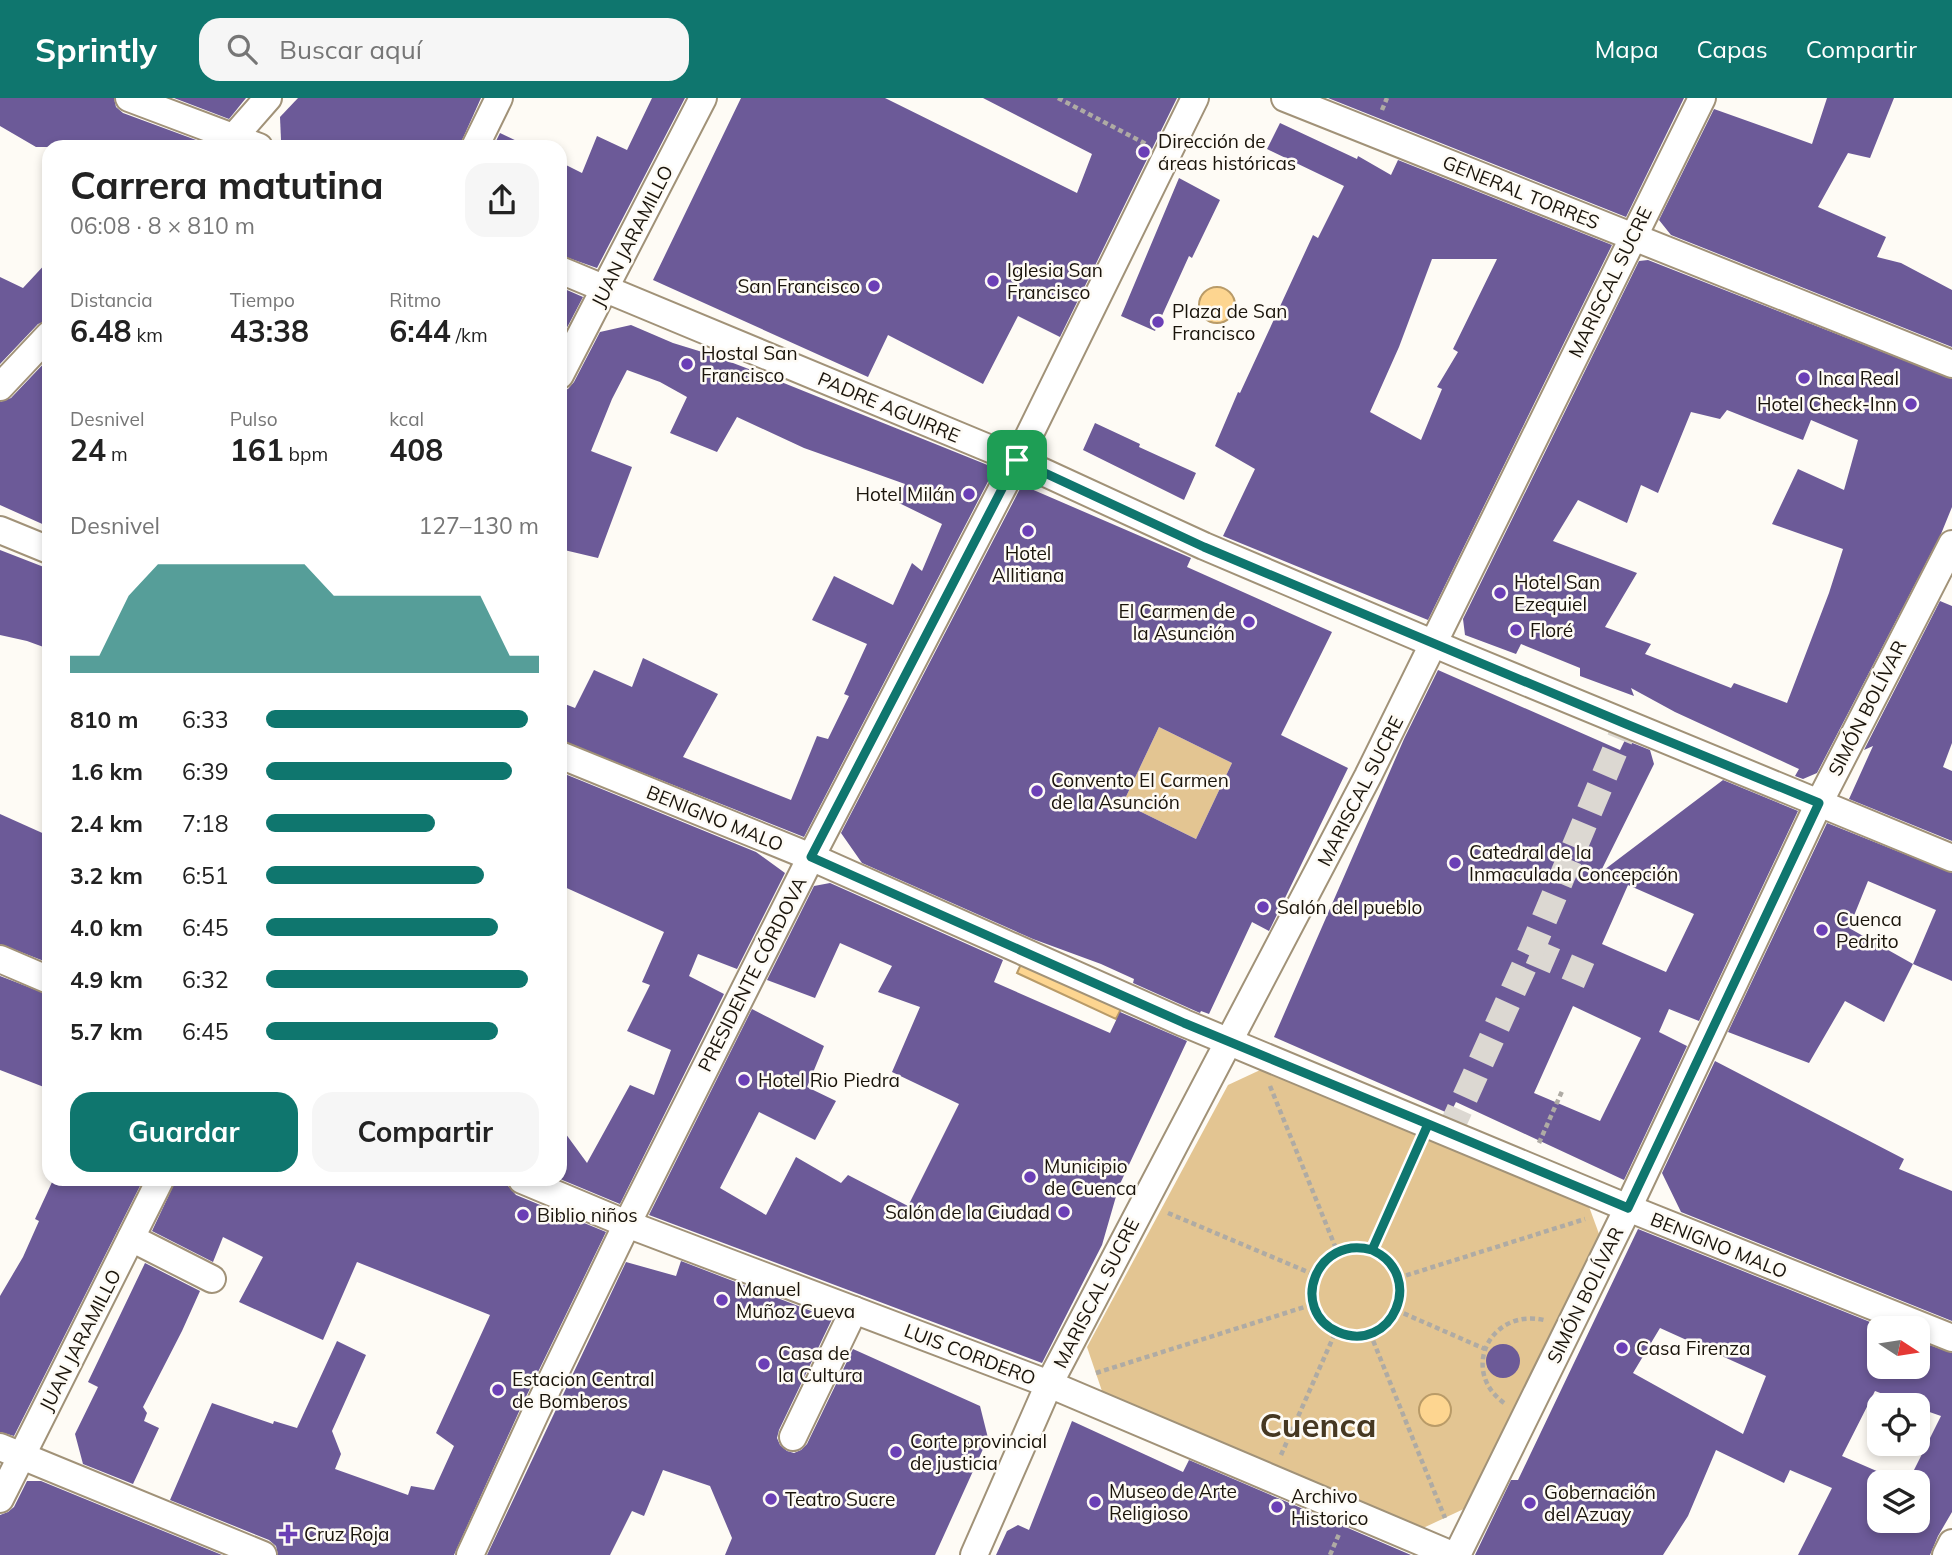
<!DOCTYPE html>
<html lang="es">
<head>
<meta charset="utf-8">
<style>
  :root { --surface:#fff; --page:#f6f6f6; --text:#222; --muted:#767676; --accent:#0f766e }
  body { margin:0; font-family:Mulish,sans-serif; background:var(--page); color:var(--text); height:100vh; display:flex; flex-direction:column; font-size:26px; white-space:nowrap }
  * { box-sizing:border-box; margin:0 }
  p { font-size:23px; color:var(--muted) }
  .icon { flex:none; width:38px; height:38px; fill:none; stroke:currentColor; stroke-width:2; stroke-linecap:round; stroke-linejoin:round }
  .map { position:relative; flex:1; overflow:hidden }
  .drawer { position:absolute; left:42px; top:42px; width:525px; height:1046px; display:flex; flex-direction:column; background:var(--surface); border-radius:21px; box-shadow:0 4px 10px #0003 }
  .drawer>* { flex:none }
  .needle { width:46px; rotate:102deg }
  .tools { position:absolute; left:1867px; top:1218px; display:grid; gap:14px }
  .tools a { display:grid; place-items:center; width:63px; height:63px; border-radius:14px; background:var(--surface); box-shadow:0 4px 10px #0003; font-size:35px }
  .pin { position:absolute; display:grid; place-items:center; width:60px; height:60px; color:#fff; margin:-30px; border-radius:14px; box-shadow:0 4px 10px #0006 }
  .round { display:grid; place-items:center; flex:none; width:74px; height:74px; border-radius:21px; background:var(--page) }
  .summary { display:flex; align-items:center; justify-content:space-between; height:119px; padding:0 28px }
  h1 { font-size:38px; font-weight:700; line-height:52px }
  .figures { display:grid; grid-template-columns:repeat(3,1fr); gap:10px; height:119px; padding:7px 28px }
  .figures div { display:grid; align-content:center }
  .figures b { font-size:30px; font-weight:700 }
  .figures small { font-size:19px; font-weight:400 }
  .figures p { font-size:19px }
  .chart { height:196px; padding:14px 28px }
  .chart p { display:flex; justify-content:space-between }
  .chart svg { width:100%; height:126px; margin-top:7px; fill:var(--accent); opacity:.7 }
  .button { display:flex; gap:14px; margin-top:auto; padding:14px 28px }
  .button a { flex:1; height:80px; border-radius:21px; background:var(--accent); color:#fff; font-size:28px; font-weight:700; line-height:80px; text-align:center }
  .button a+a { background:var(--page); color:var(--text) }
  ul { padding:0 28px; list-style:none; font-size:23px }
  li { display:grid; grid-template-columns:112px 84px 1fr; align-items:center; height:52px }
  li i { height:18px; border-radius:9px; background:var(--accent) }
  header { display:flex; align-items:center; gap:42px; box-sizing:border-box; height:98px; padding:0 35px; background:var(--accent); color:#fff }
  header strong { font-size:33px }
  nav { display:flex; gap:38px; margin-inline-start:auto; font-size:24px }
  .search { width:490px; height:63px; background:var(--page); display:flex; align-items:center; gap:18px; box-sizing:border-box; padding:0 24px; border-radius:21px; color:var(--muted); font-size:26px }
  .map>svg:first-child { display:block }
</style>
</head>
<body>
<header>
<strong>Sprintly</strong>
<div class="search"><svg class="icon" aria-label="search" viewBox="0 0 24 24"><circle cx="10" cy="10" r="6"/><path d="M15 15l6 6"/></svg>Buscar aquí</div>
<nav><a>Mapa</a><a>Capas</a><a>Compartir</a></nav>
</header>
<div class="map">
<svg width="1952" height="1457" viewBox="0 0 1952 1457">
  <rect width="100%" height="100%" fill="#fefbf5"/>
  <g fill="#e3c592">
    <path d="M 1159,629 L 1232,665 L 1196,741 L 1123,705 Z"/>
    <path d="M 1275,965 L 1584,1095 L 1602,1144 L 1468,1409 L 1421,1431 L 1104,1299 L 1087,1249 L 1228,987 Z"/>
  </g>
  <g fill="#fdd590" stroke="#b99b68" stroke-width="2">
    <circle cx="1217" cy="207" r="18"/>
    <path d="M 1021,866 L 1121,911 L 1116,921 L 1017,875 Z"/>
    <circle cx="1435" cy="1312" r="16"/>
  </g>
  <g fill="#6c5a98" fill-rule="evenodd">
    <path d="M 0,0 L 114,0 L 116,9 L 123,15 L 207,46 L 205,49 L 36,49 L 0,28 Z"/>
    <path d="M 174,0 L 246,0 L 229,21 Z"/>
    <path d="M 298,0 L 481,0 L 459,49 L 298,49 L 281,42 L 280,19 Z"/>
    <path d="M 652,0 L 685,0 L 597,170 L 560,157 L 560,64 L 582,75 L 597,38 L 627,52 Z"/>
    <path d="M 741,0 L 885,0 L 1077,95 L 1092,56 L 983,0 L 1177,0 L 1060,239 L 1018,218 L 983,286 L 888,237 L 868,279 L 653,182 Z"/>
    <path d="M 1328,0 L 1684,0 L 1626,119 Z"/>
    <path d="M 1827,0 L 1894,0 L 1870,60 L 1848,55 L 1818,109 L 1886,139 L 1877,159 L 1901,165 L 1952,192 L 1952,249 L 1671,137 L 1659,122 L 1714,11 L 1812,46 Z"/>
    <path d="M 1280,25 L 1357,61 L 1358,58 L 1391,77 L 1398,62 L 1612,147 L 1428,522 L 1223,438 L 1255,371 L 1215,348 L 1238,294 L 1240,295 L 1313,137 L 1318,140 L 1344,88 L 1267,51 ZM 1432,161 L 1497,161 L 1453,251 L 1458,254 L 1437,289 L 1442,291 L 1421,342 L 1370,314 L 1399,249 Z"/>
    <path d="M 500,35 L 529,49 L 493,49 Z"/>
    <path d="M 1179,80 L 1220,102 L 1192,160 L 1189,158 L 1155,233 L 1121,218 Z"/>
    <path d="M 49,162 L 49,222 L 38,226 L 0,266 L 0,179 L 23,190 Z"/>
    <path d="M 1648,162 L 1952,281 L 1952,409 L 1941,436 L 1817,675 L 1803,681 L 1795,678 L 1799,671 L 1675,614 L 1631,590 L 1634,598 L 1580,578 L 1580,570 L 1521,546 L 1516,556 L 1465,537 L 1463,521 L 1639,163 ZM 1727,312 L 1803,342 L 1811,322 L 1858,342 L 1844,392 L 1798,371 L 1772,426 L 1843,451 L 1829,495 L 1787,605 L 1734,585 L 1731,590 L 1645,556 L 1651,546 L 1605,529 L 1637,475 L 1553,443 L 1578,402 L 1627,425 L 1641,387 L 1658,395 L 1691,314 L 1720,321 Z"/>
    <path d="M 560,189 L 583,199 L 560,243 Z"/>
    <path d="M 631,227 L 673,245 L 712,257 L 754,273 L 995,370 L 804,739 L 560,642 L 560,604 L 575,610 L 594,572 L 632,589 L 643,560 L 718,596 L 683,659 L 791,702 L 817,638 L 828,641 L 849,598 L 844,596 L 867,546 L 812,522 L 834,478 L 893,507 L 912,465 L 922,473 L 942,426 L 897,404 L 905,386 L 804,350 L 737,319 L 717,354 L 670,335 L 687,299 L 660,284 L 627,272 L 612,301 L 591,353 L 632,369 L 611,425 L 598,460 L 560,451 L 560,293 L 568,291 L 574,284 L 600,234 Z"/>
    <path d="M 49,260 L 49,429 L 0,407 L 0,304 L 11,300 Z"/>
    <path d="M 1095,325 L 1140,346 L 1139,349 L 1196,375 L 1184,402 L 1083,352 Z"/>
    <path d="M 1022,387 L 1191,460 L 1187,469 L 1332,534 L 1281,637 L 1348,670 L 1269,833 L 1252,824 L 1209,916 L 1201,913 L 1200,915 L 1133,885 L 1134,881 L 1101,866 L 1033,841 L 862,765 L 841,735 ZM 1159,629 L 1232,665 L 1196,741 L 1123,705 Z"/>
    <path d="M 0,452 L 49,471 L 49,551 L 27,543 L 0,537 Z"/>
    <path d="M 1940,503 L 1952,508 L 1952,645 L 1943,669 L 1952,673 L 1952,743 L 1849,701 L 1873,648 L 1864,652 Z"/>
    <path d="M 1438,572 L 1620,652 L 1625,642 L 1650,652 L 1654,666 L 1600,775 L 1723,682 L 1798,713 L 1699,923 L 1669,911 L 1659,934 L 1687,948 L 1624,1082 L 1456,1004 L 1450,1016 L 1274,939 L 1404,641 ZM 1628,787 L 1694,816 L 1666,874 L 1602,846 ZM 1573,908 L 1641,940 L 1600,1023 L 1534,995 Z"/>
    <path d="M 560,674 L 756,754 L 785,775 L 737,871 L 698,856 L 689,878 L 724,896 L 620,1106 L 560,1081 L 560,1028 L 587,1065 L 630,987 L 654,997 L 671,952 L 627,933 L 650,887 L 642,884 L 664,834 L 560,787 Z"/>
    <path d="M 0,716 L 49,738 L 49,865 L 0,846 Z"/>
    <path d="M 1827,725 L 1952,775 L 1952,883 L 1913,866 L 1884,924 L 1845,903 L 1809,965 L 1728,934 ZM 1868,783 L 1936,812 L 1913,866 L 1849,830 Z"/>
    <path d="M 830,785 L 1003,862 L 994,884 L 1110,935 L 1120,914 L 1187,943 L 1119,1088 L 1102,1147 L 1042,1265 L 649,1117 L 752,911 L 824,948 L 807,989 L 836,1003 L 815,1042 L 759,1014 L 720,1090 L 766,1117 L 796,1059 L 841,1085 L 848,1077 L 908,1108 L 959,1006 L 892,974 L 920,909 L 878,894 L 892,868 L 840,845 L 815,900 L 767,882 L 814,788 Z"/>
    <path d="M 0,878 L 49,897 L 49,991 L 0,972 Z"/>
    <path d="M 1715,963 L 1904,1061 L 1899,1071 L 1952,1093 L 1952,1223 L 1681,1114 L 1662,1075 Z"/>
    <path d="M 53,1082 L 143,1082 L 14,1338 L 0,1334 L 0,1198 L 23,1159 L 39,1123 L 35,1121 Z"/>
    <path d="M 176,1082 L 491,1082 L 508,1088 L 516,1097 L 606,1134 L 522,1307 L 454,1457 L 278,1457 L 276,1448 L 269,1442 L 170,1402 L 212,1305 L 273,1326 L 274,1323 L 297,1330 L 337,1243 L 366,1257 L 332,1333 L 341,1356 L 335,1371 L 408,1397 L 411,1388 L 434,1392 L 454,1348 L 436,1335 L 490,1217 L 357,1164 L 323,1242 L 239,1204 L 263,1159 L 223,1139 L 213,1164 L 152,1133 Z"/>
    <path d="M 1638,1131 L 1885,1230 L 1880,1230 L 1880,1269 L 1918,1269 L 1918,1243 L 1952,1255 L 1952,1414 L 1938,1438 L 1930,1457 L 1798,1457 L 1832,1390 L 1790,1372 L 1784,1385 L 1716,1352 L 1688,1418 L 1663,1457 L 1475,1457 L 1511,1382 L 1518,1382 ZM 1660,1230 L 1766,1278 L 1743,1336 L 1633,1275 ZM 1875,1293 L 1912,1307 L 1918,1307 L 1918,1310 L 1941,1318 L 1908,1384 L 1918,1384 L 1918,1423 L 1880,1423 L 1880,1384 L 1902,1384 L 1842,1358 Z"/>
    <path d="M 681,1163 L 832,1221 L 779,1332 L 777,1340 L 780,1347 L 787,1353 L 794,1355 L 801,1352 L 807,1346 L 853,1251 L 980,1308 L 988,1340 L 935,1457 L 725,1457 L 732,1440 L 710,1388 L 663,1372 L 644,1418 L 632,1413 L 610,1457 L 487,1457 L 626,1164 L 676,1178 Z"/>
    <path d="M 145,1165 L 200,1193 L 182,1233 L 143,1309 L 147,1315 L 144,1323 L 159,1330 L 133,1386 L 83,1366 L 75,1336 L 98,1289 L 88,1284 Z"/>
    <circle cx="1503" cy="1263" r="17"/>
    <path d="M 1072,1323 L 1183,1374 L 1189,1362 L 1411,1457 L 996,1457 L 1007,1433 L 1018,1427 L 1029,1432 Z"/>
    <path d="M 27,1383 L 41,1383 L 222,1457 L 0,1457 L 0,1417 L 8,1414 L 14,1409 Z"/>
  </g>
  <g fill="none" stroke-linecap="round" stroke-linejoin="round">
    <g stroke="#dcd8d2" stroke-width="26" stroke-dasharray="26 13" stroke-linecap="butt">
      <path d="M 1531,853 L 1589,878"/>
      <path d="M 1449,1035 L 1531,853 L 1626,626"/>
    </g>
    <g stroke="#a19278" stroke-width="30">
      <g id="minor">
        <path d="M 129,0 L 259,49"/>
        <path d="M 1285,0 L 1952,266"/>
        <path d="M 225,49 L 268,0"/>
        <path d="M 475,49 L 499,0"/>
        <path d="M 560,172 L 1017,362 L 1204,448 L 1458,556 L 1952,760"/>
        <path d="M 560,277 L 703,0"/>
        <path d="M 0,289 L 49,237"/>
        <path d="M 0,432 L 49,452"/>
        <path d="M 560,657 L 811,759 L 1184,925 L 1628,1110 L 1952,1240"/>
        <path d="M 0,861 L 49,882"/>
        <path d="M 522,1082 L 627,1126 L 1049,1286 L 1452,1457"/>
        <path d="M 131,1140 L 212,1181"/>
        <path d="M 793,1339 L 854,1212"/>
        <path d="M 0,1349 L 263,1457"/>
        <path d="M 0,1401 L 160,1082"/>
        <path d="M 470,1457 L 536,1314 L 627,1126 L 811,759 L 1017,362 L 1195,0"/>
        <path d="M 974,1457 L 1049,1286 L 1368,678 L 1702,0"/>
        <path d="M 1457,1457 L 1628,1110 L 1819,705 L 1952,446"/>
        <path d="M 1946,1457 L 1952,1445"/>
      </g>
    </g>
    <g stroke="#afaba4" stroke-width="4.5" stroke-dasharray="5 3.5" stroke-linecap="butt">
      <path d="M 1058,0 L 1146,46"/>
      <path d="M 1382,12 L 1387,0"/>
      <path d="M 1270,988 L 1337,1153"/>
      <path d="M 1539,1045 L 1563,991"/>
      <path d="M 1168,1115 L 1315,1177"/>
      <circle cx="1356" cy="1193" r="44"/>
      <path d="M 1372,1152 L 1418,1049"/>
      <path d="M 1398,1180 L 1585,1121"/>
      <path d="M 1396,1212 L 1485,1251"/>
      <path d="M 1370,1235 L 1445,1420"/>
      <path d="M 1096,1275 L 1314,1206"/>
      <path d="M 1504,1305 C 1459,1272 1491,1210 1544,1222"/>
      <path d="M 1281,1357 L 1336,1233"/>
      <path d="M 1330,1457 L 1339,1436"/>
    </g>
    <use href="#minor" stroke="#fff" stroke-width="26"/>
  </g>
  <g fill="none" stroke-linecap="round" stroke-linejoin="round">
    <g stroke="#fff" stroke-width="14">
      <path id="route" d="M 1017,362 L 811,759 L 1184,925 L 1428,1026 L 1372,1152 C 1427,1177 1392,1257 1338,1234 C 1288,1212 1316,1136 1372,1152 L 1427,1029 L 1428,1026 L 1628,1110 L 1819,705 L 1626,626 L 1204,449 L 1017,362"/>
    </g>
    <use href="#route" stroke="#0f766e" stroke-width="9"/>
  </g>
  <g fill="#6b3fb6" stroke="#fefbf5" stroke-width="2.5">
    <circle cx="1144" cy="54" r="7"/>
    <circle cx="993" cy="183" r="7"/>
    <circle cx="874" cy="188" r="7"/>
    <circle cx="1158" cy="224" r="7"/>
    <circle cx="687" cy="266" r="7"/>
    <circle cx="1804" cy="280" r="7"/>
    <circle cx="1911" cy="306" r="7"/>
    <circle cx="969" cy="396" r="7"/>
    <circle cx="1028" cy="433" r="7"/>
    <circle cx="1500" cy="495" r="7"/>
    <circle cx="1249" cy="524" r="7"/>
    <circle cx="1516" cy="532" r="7"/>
    <circle cx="1037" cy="693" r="7"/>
    <circle cx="1455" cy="765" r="7"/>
    <circle cx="1263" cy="809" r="7"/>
    <circle cx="1822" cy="832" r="7"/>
    <circle cx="744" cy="982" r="7"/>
    <circle cx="1030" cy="1079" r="7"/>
    <circle cx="1064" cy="1114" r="7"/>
    <circle cx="523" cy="1117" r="7"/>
    <circle cx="722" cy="1202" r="7"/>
    <circle cx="1622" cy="1250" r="7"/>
    <circle cx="764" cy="1266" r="7"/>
    <circle cx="498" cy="1292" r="7"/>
    <circle cx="896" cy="1354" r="7"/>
    <circle cx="771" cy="1401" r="7"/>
    <circle cx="1095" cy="1404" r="7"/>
    <circle cx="1530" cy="1405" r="7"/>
    <circle cx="1277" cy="1409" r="7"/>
    <path d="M284.5 1425.5h7v7h7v7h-7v7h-7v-7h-7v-7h7z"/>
  </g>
  <g text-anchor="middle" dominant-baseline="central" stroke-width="5" stroke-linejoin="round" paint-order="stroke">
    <g font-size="19" fill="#1a140b" stroke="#fefbf5" text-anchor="start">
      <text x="1158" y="43">Dirección de<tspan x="1158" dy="22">áreas históricas</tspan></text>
      <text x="1007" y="172">Iglesia San<tspan x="1007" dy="22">Francisco</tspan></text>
      <text x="860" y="188" text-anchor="end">San Francisco</text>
      <text x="1172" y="213">Plaza de San<tspan x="1172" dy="22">Francisco</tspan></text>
      <text x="701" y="255">Hostal San<tspan x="701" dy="22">Francisco</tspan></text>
      <text x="1818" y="280">Inca Real</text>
      <text x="1897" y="306" text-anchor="end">Hotel Check-Inn</text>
      <text x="955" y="396" text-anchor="end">Hotel Milán</text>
      <text x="1028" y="455" text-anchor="middle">Hotel<tspan x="1028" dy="22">Allitiana</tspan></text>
      <text x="1514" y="484">Hotel San<tspan x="1514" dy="22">Ezequiel</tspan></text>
      <text x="1235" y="513" text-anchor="end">El Carmen de<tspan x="1235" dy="22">la Asunción</tspan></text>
      <text x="1530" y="532">Floré</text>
      <text x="1051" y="682">Convento El Carmen<tspan x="1051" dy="22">de la Asunción</tspan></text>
      <text x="1469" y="754">Catedral de la<tspan x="1469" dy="22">Inmaculada Concepción</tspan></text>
      <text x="1277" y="809">Salón del pueblo</text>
      <text x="1836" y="821">Cuenca<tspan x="1836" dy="22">Pedrito</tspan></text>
      <text x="758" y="982">Hotel Rio Piedra</text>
      <text x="1044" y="1068">Municipio<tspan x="1044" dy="22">de Cuenca</tspan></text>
      <text x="1050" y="1114" text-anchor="end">Salón de la Ciudad</text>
      <text x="537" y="1117">Biblio niños</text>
      <text x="736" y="1191">Manuel<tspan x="736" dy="22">Muñoz Cueva</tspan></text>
      <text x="1636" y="1250">Casa Firenza</text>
      <text x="778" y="1255">Casa de<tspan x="778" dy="22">la Cultura</tspan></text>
      <text x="512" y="1281">Estacion Central<tspan x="512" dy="22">de Bomberos</tspan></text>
      <text x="910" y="1343">Corte provincial<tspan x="910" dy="22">de justicia</tspan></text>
      <text x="1109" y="1393">Museo de Arte<tspan x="1109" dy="22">Religioso</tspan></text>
      <text x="1544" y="1394">Gobernación<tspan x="1544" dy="22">del Azuay</tspan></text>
      <text x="1291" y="1398">Archivo<tspan x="1291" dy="22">Historico</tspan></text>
      <text x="785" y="1401">Teatro Sucre</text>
      <text x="304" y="1436">Cruz Roja</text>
    </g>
    <g font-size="19" fill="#1a140b" stroke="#fefbf5">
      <text transform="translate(1521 94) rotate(22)">GENERAL TORRES</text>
      <text transform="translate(632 138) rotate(-63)">JUAN JARAMILLO</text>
      <text transform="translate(1610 184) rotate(-64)">MARISCAL SUCRE</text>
      <text transform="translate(889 309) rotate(23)">PADRE AGUIRRE</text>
      <text transform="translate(1867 610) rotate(-63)">SIMÓN BOLÍVAR</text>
      <text transform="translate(1360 693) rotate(-63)">MARISCAL SUCRE</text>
      <text transform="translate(715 720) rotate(22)">BENIGNO MALO</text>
      <text transform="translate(752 876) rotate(-63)">PRESIDENTE CÓRDOVA</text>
      <text transform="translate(1719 1147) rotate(22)">BENIGNO MALO</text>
      <text transform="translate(1096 1195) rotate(-63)">MARISCAL SUCRE</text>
      <text transform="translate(1585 1197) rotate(-64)">SIMÓN BOLÍVAR</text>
      <text transform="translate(80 1242) rotate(-63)">JUAN JARAMILLO</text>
      <text transform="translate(970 1256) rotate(21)">LUIS CORDERO</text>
    </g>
    <g font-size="33" font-weight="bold" fill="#463822" stroke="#fefbf5">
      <text x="1318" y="1326">Cuenca</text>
    </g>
  </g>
</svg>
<div class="tools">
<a><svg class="needle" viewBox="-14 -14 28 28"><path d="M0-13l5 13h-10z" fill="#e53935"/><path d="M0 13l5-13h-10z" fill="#767676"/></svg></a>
<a><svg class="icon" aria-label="locate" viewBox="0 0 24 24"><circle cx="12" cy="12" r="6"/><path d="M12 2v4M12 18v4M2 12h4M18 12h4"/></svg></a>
<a><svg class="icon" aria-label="layers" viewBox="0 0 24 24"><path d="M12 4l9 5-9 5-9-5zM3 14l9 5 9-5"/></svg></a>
</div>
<div class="pin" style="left:1017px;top:362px;background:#1e9e55"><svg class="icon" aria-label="arrive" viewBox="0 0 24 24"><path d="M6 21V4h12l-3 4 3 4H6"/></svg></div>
<section class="drawer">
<div class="summary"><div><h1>Carrera matutina</h1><p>06:08 · 8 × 810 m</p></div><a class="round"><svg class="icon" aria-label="share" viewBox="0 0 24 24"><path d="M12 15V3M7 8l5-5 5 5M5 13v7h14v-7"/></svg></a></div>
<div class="figures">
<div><p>Distancia</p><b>6.48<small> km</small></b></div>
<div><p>Tiempo</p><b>43:38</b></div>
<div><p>Ritmo</p><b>6:44<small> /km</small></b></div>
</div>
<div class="figures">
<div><p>Desnivel</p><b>24<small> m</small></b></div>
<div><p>Pulso</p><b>161<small> bpm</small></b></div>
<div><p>kcal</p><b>408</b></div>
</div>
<div class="chart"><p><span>Desnivel</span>127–130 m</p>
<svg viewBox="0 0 160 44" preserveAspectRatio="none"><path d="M0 44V38L10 38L20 17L30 6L40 6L50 6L60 6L70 6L80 6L90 17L100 17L110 17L120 17L130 17L140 17L150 38L160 38V44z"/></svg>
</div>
<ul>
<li><b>810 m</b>6:33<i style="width:96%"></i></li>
<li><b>1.6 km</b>6:39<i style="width:90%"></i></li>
<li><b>2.4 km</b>7:18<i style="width:62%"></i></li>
<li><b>3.2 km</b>6:51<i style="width:80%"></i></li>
<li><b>4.0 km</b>6:45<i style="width:85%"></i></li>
<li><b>4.9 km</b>6:32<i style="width:96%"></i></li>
<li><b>5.7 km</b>6:45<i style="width:85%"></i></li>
</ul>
<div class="button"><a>Guardar</a><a>Compartir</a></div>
</section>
</div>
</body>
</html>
